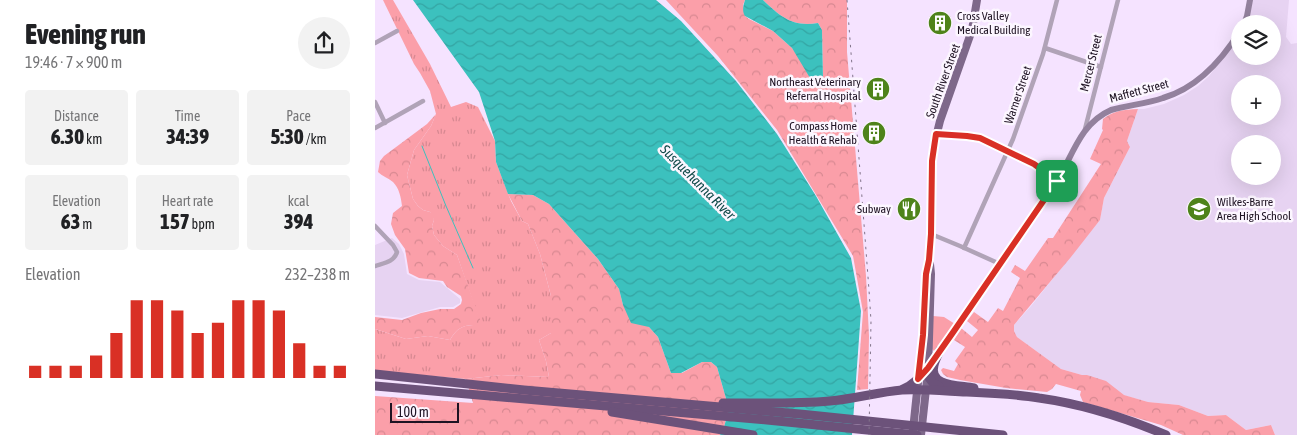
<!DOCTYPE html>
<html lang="en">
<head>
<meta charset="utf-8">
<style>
  :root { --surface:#fff; --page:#f2f2f2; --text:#202124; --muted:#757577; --accent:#d93025 }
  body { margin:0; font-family:"Asap Condensed",sans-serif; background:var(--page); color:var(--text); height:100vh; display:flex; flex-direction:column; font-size:19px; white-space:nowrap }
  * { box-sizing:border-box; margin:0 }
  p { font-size:16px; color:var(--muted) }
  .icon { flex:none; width:28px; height:28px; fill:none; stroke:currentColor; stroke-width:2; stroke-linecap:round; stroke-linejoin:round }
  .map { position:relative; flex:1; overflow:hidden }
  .details { display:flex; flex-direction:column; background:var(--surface); width:375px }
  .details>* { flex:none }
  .controls { position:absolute; left:856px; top:15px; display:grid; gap:10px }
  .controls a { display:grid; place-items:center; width:50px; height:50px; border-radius:50%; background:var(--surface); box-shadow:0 5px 20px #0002; font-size:25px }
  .scale { position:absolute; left:15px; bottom:12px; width:69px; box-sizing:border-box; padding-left:5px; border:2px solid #1e1323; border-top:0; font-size:14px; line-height:18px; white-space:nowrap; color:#1e1323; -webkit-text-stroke:4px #fcf6ff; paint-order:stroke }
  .pin { position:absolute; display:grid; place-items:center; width:42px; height:42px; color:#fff; margin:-21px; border-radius:10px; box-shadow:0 2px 8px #0006 }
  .round { display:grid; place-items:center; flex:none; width:52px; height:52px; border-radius:26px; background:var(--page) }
  .head { display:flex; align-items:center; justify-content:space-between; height:85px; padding:0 25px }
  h1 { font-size:28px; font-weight:800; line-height:38px }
  .stats { display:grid; grid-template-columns:repeat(3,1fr); gap:8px; height:85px; padding:5px 25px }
  .stats div { display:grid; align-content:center; border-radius:5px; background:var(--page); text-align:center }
  .stats b { font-size:21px; font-weight:800 }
  .stats small { font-size:14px; font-weight:400 }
  .stats p { font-size:14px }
  .chart { height:140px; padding:10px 25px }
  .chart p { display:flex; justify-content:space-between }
  .chart svg { width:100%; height:90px; margin-top:5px; stroke:var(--accent); stroke-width:6 }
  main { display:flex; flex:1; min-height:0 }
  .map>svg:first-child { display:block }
</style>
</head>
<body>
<main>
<section class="details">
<div class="head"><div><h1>Evening run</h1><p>19:46 · 7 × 900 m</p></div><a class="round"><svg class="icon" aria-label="share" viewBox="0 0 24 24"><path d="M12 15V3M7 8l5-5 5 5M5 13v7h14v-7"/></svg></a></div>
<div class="stats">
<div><p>Distance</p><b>6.30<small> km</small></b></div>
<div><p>Time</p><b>34:39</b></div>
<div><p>Pace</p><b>5:30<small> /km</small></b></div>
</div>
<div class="stats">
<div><p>Elevation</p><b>63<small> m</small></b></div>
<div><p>Heart rate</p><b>157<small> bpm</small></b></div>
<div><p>kcal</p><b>394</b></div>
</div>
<div class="chart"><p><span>Elevation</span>232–238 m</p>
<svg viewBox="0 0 160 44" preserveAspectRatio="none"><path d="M5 44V38M15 44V38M25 44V38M35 44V33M45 44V22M55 44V6M65 44V6M75 44V11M85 44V22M95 44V17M105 44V6M115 44V6M125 44V11M135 44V27M145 44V38M155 44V38"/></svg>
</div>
</section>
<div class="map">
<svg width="922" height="435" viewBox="0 0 922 435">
  <defs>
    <pattern id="grass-tufts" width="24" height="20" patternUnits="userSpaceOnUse" patternTransform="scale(1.25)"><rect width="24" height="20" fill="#fb9fa9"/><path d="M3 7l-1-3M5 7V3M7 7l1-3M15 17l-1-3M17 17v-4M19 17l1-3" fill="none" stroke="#d78891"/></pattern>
    <pattern id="forest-crowns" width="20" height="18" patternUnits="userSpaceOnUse" patternTransform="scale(1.25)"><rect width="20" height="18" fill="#fb9fa9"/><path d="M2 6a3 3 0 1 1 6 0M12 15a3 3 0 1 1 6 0" fill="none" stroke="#d78891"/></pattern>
    <pattern id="water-waves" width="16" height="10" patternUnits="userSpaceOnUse" patternTransform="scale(1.25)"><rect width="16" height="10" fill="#3cc1be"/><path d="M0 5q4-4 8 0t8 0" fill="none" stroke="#34a5a3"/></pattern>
  </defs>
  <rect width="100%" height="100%" fill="#f5e3ff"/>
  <g fill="#e7d3f2" fill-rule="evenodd">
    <path d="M 877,0 L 914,0 L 911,37 L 916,44 L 922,43 L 922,435 L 900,435 L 896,425 L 871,430 L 851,415 L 833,416 L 804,405 L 773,402 L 748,395 L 741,390 L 712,375 L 707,375 L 686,369 L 642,337 L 639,331 L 639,325 L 656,306 L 725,220 L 729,198 L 755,147 L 752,141 L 763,109 L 769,109 L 789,104 L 809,95 L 823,86 L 834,76 L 865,36 L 865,56 L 898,56 L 898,24 L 872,24 ZM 865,84 L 898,84 L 898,116 L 865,116 ZM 865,144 L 898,144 L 898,176 L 865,176 Z"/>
    <path d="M 17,238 L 24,244 L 29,254 L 32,274 L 44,280 L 65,282 L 85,299 L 85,303 L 78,307 L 65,307 L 27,318 L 0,315 L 0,245 Z"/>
  </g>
  <path fill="url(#grass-tufts)" d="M 8,0 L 18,0 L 55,64 L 76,107 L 91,102 L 103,107 L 120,141 L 121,162 L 136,201 L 147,221 L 153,224 L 165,254 L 176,296 L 176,333 L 164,340 L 171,361 L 174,377 L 126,375 L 91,379 L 0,371 L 0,329 L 31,339 L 53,336 L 75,340 C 84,325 90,325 106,325 L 82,255 L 68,246 L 59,235 L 57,226 L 59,220 L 55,212 L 48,210 L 43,206 L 38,199 L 32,175 L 39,150 L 56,126 L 61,114 L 55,91 L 45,73 L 39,64 Z"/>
  <g fill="url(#forest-crowns)">
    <path d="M 291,0 L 370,0 L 368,5 L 370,16 L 374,19 L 398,31 L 417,48 L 426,60 L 448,79 L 447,30 L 443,23 C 417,27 406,17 388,0 L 472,0 L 472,52 L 491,276 L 494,336 L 493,389 L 482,390 L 488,312 L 478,256 L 402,130 L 343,56 Z"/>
    <path d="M 763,109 L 752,141 L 755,147 L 729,198 L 725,220 L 696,257 L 639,325 L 639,331 L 642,337 L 686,369 L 707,375 L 712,375 L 731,381 L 749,395 L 773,402 L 804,405 L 833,416 L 851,415 L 871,430 L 896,425 L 900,435 L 808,435 L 786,425 L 708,402 L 705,395 L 706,391 L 681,384 L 677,389 L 672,392 L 631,388 L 585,380 L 572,377 L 568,374 L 566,370 L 568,368 L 579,371 L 583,364 L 580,361 L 590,347 L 579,340 L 586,328 L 597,337 L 603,330 L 592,321 L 599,312 L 613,322 L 623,308 L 628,311 L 645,278 L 636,272 L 640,265 L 650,271 L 673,238 L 678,238 L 726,164 L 715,159 L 728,130 L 727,129 L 728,119 C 740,110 748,110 763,109 Z"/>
    <path d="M 61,114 L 56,126 L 39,150 L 32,175 L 38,199 L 43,206 L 48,210 L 55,212 L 58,215 L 59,220 L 57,226 L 59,235 L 68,246 L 82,255 L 107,325 C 90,325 84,325 75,340 L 53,336 L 31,339 L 0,329 L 0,317 L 27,320 L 46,313 L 65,309 L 79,309 L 86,304 L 87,300 L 86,296 L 72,287 L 68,281 L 44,278 L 34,273 L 30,249 L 20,235 L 16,224 L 18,213 L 27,206 C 26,197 24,188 18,182 C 13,178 7,176 3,172 L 5,161 L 9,156 L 52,124 Z"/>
    <path d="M 133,194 L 158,195 L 174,204 L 223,259 L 244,289 L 248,305 L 274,327 L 283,337 L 296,373 L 307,373 L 327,362 L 336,362 L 342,367 L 354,409 L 349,427 L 345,435 L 0,435 L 0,396 L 98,403 L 91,379 L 126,375 L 174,377 L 171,361 L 164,340 L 176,333 L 176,296 L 165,254 L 153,224 L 147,221 Z"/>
  </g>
  <path fill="#fb9fa9" d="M 558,316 L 569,317 L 580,324 L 561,350 L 559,351 L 557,349 Z"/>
  <g fill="url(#water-waves)">
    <path d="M 38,0 L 281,0 L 306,21 L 361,81 L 402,134 L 441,196 L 476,258 L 486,311 L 477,435 L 345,435 L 349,427 L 354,409 L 342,367 L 336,362 L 327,362 L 306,373 L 296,373 L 283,337 L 274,327 L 256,323 L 248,305 L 244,289 L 223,259 L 174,204 L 158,195 L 133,194 L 121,162 L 120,141 L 104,92 Z"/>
    <path d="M 370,0 L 388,0 C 406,17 417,27 443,23 L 447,30 L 448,79 L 443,83 L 438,83 L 417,48 L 398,31 L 370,16 C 367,11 368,6 370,0 Z"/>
  </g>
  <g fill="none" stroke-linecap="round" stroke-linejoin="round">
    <path stroke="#3cc1be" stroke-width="1" d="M 47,146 L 71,206 L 98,268"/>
    <g stroke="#b0a3b7" stroke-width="4.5">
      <path d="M 0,43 L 22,31"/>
      <path d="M 670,48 L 726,67"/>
      <path d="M 0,102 L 10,123"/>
      <path d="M 0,128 L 48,101"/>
      <path d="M 710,129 L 743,0"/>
      <path d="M 561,134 L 592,136 L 605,138 L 659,164 L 682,181"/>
      <path d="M 0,226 L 18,245 L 22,252 C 19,262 9,263 0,266"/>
      <path d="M 556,234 L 585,246 L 625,264"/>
      <path d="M 589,248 L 638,139 L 668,54 L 682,0"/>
    </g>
    <g stroke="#93819d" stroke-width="6">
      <path d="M 869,24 L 872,16 L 875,0"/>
      <path d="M 563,353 L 672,197 C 676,191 679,186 683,180 C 698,154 706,123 736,110 C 753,105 771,104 788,98 C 822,88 847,60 865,31"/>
    </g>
    <g stroke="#7e688a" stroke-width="8">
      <path d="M 538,430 L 548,335 L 551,274 L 554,260 L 556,234 L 556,175 L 559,145 L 565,121 L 597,30 L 602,0"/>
      <path d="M 546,435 L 553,371 L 556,274 L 555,264"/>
    </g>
    <g stroke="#6c527a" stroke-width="9">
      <path d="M 565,350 C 563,355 560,360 559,365 C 553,387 585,385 599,388"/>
      <path d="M 0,374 L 149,390 L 425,414 L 628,435"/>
      <path d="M 552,375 L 558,383 L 564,386"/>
      <path d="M 0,386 L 392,420 L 542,435"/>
      <path d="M 528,389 L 534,386 L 543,379"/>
      <path d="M 348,403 C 384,403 420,404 455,401 C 479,399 503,392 527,390 C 548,389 570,391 591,392 C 615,393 640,394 664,398 C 707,404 751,418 791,435"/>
      <path d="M 237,412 L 378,435"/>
    </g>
    <path stroke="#82748a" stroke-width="1" stroke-dasharray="2.5 5" stroke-linecap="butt" d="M 472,0 L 494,290 L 496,321 L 494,435"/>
  </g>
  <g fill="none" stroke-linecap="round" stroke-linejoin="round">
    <g stroke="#fff" stroke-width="10">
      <path id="route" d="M 561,134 L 592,136 L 605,138 L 659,164 L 682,181 L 579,331 L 553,368 L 543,379 L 548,335 L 551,274 L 554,260 L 556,234 L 557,161 Z"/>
    </g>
    <use href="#route" stroke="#d93025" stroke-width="6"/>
  </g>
  <defs>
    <g id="building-disc" transform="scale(1.25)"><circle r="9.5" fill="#4e831a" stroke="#fcf6ff"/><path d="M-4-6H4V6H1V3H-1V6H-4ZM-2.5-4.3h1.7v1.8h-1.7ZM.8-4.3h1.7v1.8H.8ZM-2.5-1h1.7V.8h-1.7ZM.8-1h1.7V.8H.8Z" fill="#fff"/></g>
    <g id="restaurant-disc" transform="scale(1.25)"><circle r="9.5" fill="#4e831a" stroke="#fcf6ff"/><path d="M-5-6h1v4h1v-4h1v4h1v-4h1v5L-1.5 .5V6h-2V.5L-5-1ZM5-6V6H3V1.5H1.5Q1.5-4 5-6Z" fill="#fff"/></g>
    <g id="school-disc" transform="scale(1.25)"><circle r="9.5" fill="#4e831a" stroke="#fcf6ff"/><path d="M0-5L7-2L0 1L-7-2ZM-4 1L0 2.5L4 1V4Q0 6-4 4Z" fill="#fff"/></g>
  </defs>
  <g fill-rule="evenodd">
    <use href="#building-disc" x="565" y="23"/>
    <use href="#building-disc" x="503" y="89"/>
    <use href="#building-disc" x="499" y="133"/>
    <use href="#restaurant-disc" x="534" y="209"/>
    <use href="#school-disc" x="824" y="209"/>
  </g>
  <g text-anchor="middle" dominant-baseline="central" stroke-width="5" stroke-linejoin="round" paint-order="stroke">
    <g font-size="12" fill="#1e1323" stroke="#fcf6ff" text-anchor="end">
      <text x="582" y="16" text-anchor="start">Cross Valley<tspan x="582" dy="14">Medical Building</tspan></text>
      <text x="486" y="82">Northeast Veterinary<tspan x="486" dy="14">Referral Hospital</tspan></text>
      <text x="482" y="126">Compass Home<tspan x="482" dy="14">Health &amp; Rehab</tspan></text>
      <text x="842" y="202" text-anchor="start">Wilkes-Barre<tspan x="842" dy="14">Area High School</tspan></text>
      <text x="516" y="209">Subway</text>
    </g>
    <g font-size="12" fill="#1e1323" stroke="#fcf6ff">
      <text transform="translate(716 63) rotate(-76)">Mercer Street</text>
      <text transform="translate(568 81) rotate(-70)">South River Street</text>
      <text transform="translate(764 91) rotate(-15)">Maffett Street</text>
      <text transform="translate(643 95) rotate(-71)">Warner Street</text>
    </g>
    <g font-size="14" font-style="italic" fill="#0e4847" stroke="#fcf6ff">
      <text transform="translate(323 182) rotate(45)">Susquehanna River</text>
    </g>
  </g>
</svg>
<div class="controls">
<a><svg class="icon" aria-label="layers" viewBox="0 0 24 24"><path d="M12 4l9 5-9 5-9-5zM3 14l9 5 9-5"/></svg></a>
<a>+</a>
<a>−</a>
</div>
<div class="scale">100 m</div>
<div class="pin" style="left:682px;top:181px;background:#1e9e55"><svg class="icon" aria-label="arrive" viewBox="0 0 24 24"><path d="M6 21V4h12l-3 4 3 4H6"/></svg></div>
</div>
</main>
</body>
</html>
